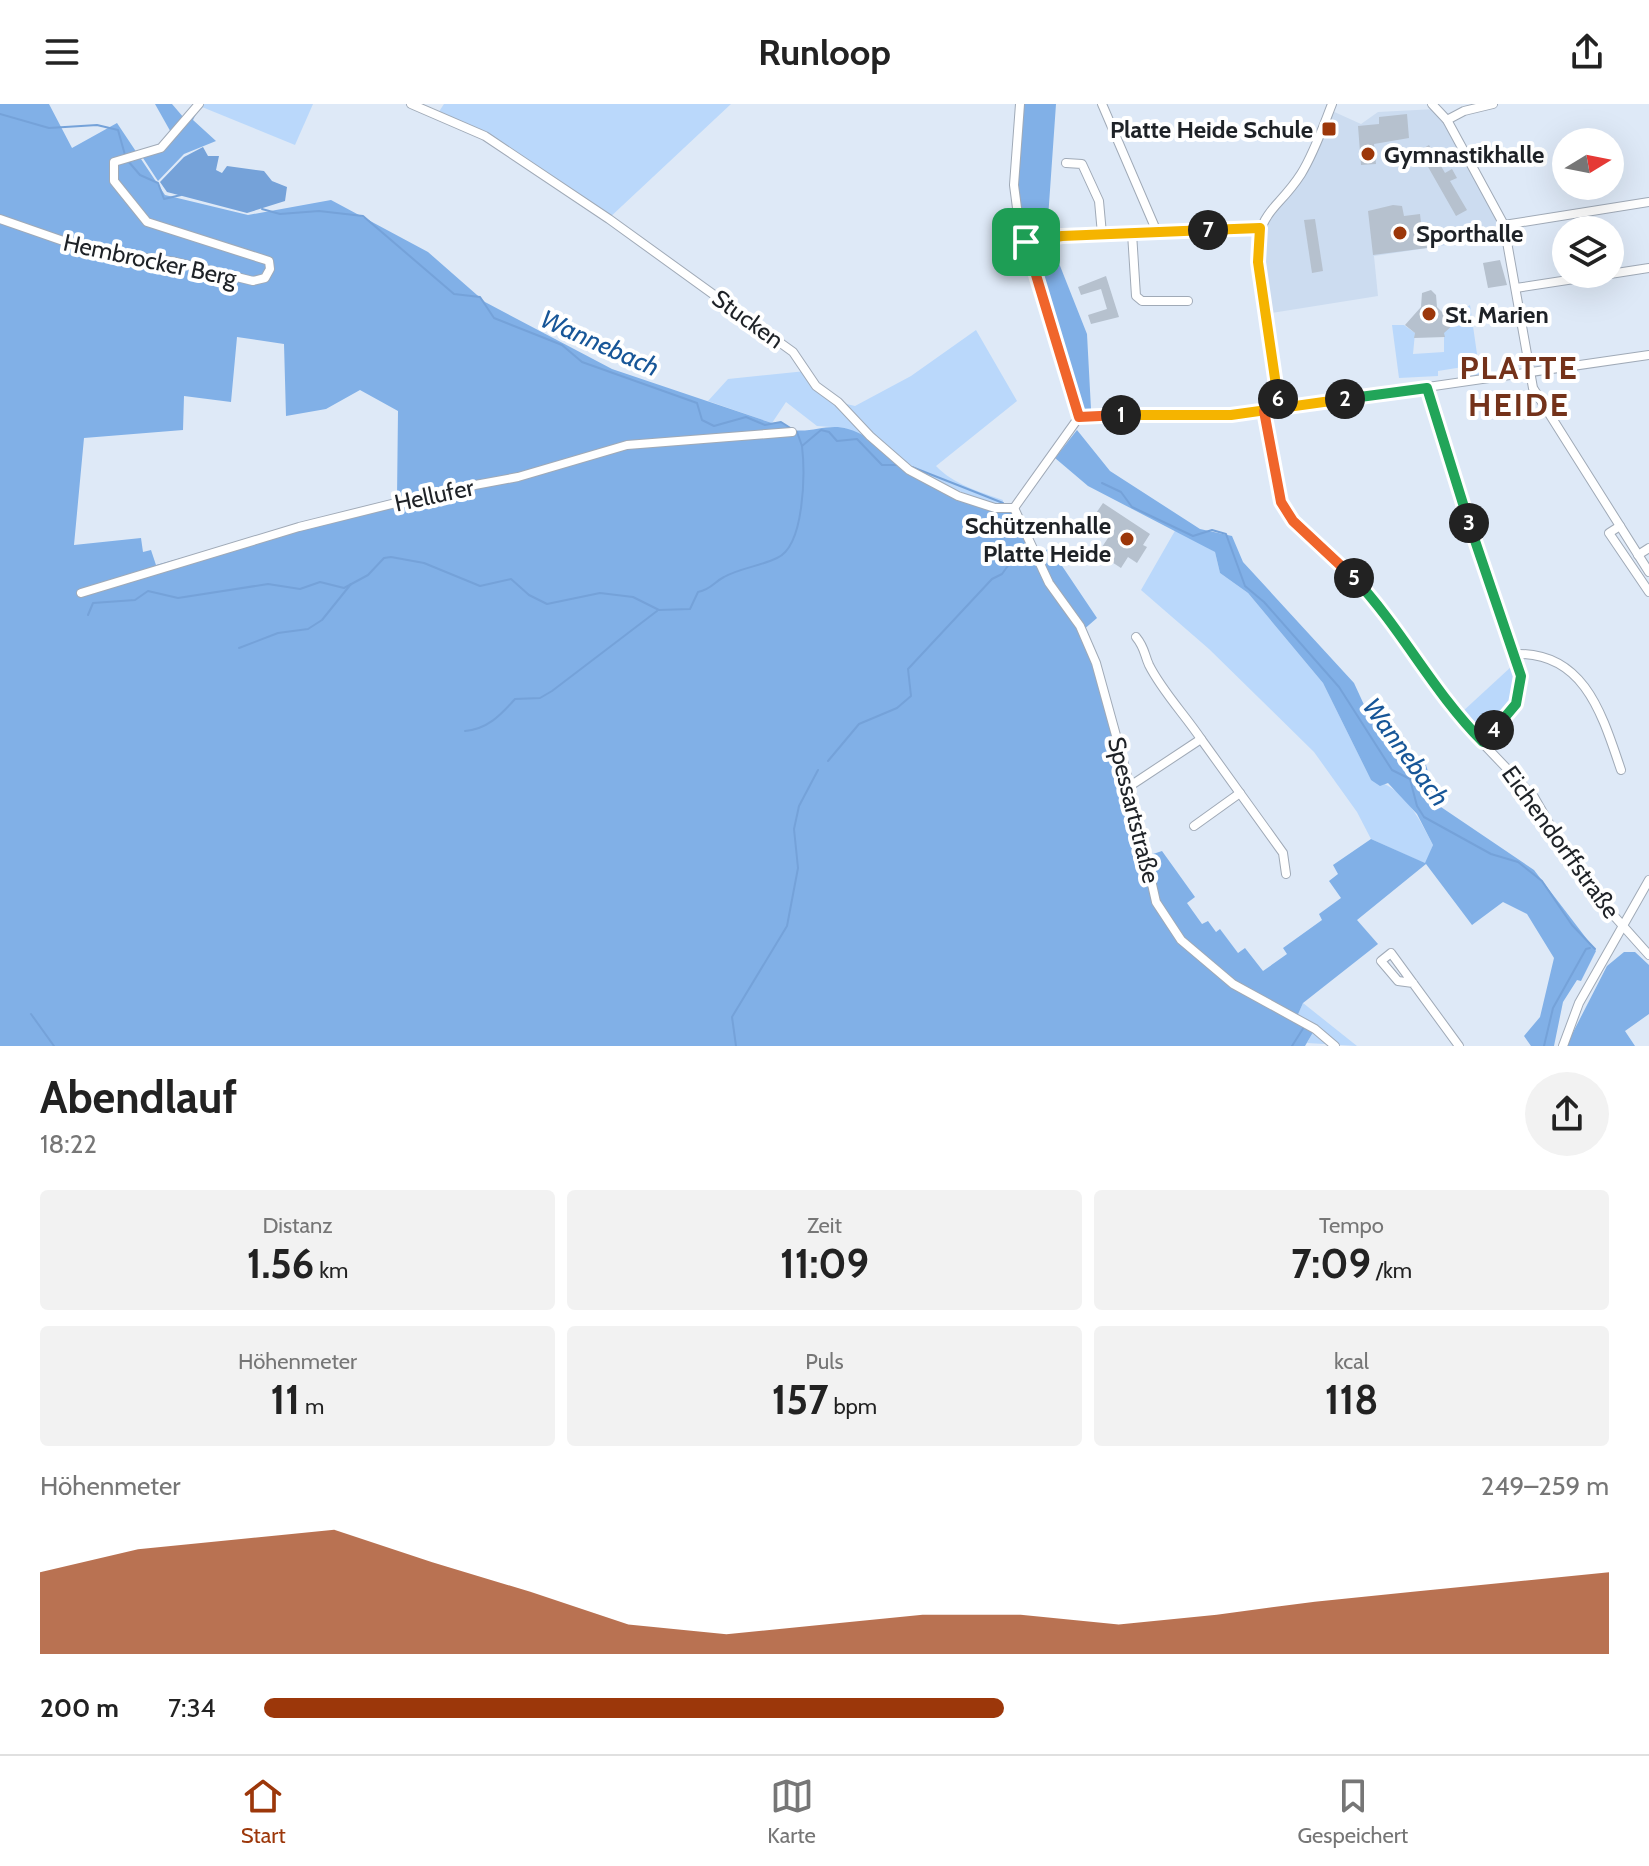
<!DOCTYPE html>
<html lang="de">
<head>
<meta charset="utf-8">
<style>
  :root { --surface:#fff; --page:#f2f2f2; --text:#222; --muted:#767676; --line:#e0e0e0; --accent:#9c370a }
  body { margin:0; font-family:Cabin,sans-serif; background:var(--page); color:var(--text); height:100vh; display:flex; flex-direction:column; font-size:30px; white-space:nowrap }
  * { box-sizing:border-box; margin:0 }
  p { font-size:26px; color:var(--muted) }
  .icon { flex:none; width:44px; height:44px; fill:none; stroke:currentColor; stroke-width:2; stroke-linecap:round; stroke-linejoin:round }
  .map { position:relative; height:942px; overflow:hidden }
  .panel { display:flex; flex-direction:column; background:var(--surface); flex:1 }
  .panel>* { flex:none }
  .needle { width:52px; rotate:80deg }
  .controls { position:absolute; left:1552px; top:24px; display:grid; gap:16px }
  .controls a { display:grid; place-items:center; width:72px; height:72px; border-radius:50%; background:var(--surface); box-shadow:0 8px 32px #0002; font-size:40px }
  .pin { position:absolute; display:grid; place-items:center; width:68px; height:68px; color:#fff; margin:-34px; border-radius:16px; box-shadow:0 4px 12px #0006 }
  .km { position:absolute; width:40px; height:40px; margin:-20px; border-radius:50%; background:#222; color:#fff; font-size:22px; line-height:40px; text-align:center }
  .round { display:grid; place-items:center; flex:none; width:84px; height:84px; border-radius:42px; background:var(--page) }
  .head { display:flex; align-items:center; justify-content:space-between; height:136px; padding:0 40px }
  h1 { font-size:44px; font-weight:700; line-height:60px }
  .stats { display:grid; grid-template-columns:repeat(3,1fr); gap:12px; height:136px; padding:8px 40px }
  .stats div { display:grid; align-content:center; border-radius:8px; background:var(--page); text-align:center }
  .stats b { font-size:40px; font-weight:700 }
  .stats small { font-size:22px; font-weight:400 }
  .stats p { font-size:22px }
  .chart { height:224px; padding:16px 40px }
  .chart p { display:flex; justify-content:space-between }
  .chart svg { width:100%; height:144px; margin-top:8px; fill:var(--accent); opacity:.7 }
  ul { padding:0 40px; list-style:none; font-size:26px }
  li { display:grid; grid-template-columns:128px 96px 1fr; align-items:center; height:60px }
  li i { height:20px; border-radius:10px; background:var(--accent) }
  header { display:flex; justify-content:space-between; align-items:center; height:104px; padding:0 40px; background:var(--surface); font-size:36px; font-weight:700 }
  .menu { display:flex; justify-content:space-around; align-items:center; height:112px; border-top:2px solid var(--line); background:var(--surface); font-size:22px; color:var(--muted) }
  .menu a { display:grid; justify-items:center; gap:4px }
  .menu .on { color:var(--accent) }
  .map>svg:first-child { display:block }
</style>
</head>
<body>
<header><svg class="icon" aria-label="menu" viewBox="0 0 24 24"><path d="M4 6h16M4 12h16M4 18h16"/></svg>Runloop<svg class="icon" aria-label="share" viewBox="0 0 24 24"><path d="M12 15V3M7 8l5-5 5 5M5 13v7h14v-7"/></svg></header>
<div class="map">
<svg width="1649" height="942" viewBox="0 0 1649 942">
  <rect width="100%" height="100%" fill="#dee9f7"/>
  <path fill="#ccdcf0" d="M 1436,5 L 1504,121 L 1461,132 L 1454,140 L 1374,152 L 1378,192 L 1266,210 L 1258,133 L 1291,83 L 1330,6 L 1361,20 L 1378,8 Z"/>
  <g fill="#bad8fb">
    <path d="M 203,0 L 313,0 L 295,41 L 202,3 Z"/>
    <path d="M 444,0 L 731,0 L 607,116 L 485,34 L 436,12 Z"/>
    <path d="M 1470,201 L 1480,271 L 1471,272 L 1469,262 L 1438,267 L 1438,272 L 1399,274 L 1392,221 L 1404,221 L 1415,229 L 1413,250 L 1444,248 L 1444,227 L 1454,220 L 1450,214 Z"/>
    <path d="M 976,226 L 1017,297 L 936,362 C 953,380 980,388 1003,396 L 1002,401 L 995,402 L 909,366 L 845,324 L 817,322 L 786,298 L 772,319 L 708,297 L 728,275 L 806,267 L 838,298 L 855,302 L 911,272 Z"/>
    <path d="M 1176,425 L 1215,448 L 1220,469 L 1248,489 L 1323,579 L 1371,676 C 1403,681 1419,714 1433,741 L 1426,760 L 1371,735 L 1357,708 L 1314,648 L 1209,545 L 1141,486 Z"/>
    <path d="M 1512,562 C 1518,586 1509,629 1479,627 L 1461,609 Z"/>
    <path d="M 1303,899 L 1357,942 L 1307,939 L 1315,925 L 1296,915 Z"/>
  </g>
  <g fill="#81b0e7" fill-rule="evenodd">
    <path d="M 0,0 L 49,0 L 72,44 L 117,19 L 165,91 L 248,111 L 331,96 L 428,148 L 485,198 L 612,265 L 772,319 L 781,318 L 793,326 C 812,329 829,319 848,325 C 875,333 887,351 909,366 C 942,388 976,396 1014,404 L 1036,451 L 1050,444 L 1097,514 L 1082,527 L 1096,559 L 1147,752 L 1162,747 L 1195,793 L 1187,799 L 1202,820 L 1208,817 L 1216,828 L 1220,825 L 1238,849 L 1245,844 L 1263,867 L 1287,850 L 1283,844 L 1322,816 L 1319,810 L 1341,794 L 1329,777 L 1338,770 L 1333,761 L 1371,735 L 1425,759 L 1433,741 L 1417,710 L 1388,679 L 1380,682 L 1371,676 L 1323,579 L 1248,489 L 1220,469 L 1215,448 L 1088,382 L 1055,354 L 1077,326 L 1110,367 L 1200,425 L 1232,432 L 1243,458 L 1354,579 L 1377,629 L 1390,636 L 1395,648 L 1426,661 L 1438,701 L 1534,766 L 1596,847 L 1581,877 L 1577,876 L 1563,898 L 1554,942 L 1531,942 L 1524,932 L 1540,913 L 1554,854 L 1527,810 L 1503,798 L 1472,821 L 1426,760 L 1357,816 L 1378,840 L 1303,899 L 1296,915 L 1315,925 L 1305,942 L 0,942 ZM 237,233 L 284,240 L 286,312 L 326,305 L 360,286 L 398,307 L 397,394 L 156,461 L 151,446 L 143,448 L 141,434 L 74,441 L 84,334 L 183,326 L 184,292 L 231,298 Z"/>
    <path d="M 155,0 L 172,0 L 184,14 L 201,0 L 193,16 L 216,37 L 184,50 L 158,77 L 143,54 L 173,32 Z"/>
    <path d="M 1023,0 L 1056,0 L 1047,129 L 1087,230 L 1091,305 L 1083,306 L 1022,112 L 1017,81 Z"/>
    <path d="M 1624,848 L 1635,848 L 1649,861 L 1649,910 L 1625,927 L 1635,942 L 1566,942 L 1607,862 Z"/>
  </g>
  <path fill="#75a2d9" d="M 203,43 L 208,52 L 219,52 L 216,66 L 222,69 L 227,62 L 264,67 L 272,77 L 287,83 L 285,97 L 247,109 L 167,88 L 160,78 L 184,53 Z"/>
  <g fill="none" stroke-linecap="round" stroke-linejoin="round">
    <g stroke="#75a2d9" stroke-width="2">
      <path d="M 0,10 L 49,24 L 97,21 L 118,26 L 125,51"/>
      <path d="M 128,57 L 140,71 L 158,79 L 164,95 L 181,91"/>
      <path d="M 262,105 L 280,110 L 319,107 L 363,112 L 454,190 L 480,193 L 494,214 L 562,241 L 582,258 L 697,299 L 702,316 L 714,322 L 746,313 L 765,321 L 781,318 L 792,325"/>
      <path d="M 797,328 L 802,342 L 821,326 L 829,328 L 837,337 L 857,335 L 882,361 L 897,361"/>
      <path d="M 912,363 L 1003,399"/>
      <path d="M 1102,379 L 1121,388 L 1132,403 L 1193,432 L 1212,426 L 1226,430 L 1245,482 L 1264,498 L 1339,583 L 1392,666 L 1410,675 L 1417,702 L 1424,713 L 1491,750 L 1518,758 L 1542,777 L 1572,821 L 1595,845"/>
      <path d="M 88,511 L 93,499 L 135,496 L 148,487 L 178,494 L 268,480 L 300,485 L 320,478 L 344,484 L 368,471 L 384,454 L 391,453 L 424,459 L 480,482 L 511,475 L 529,491 L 547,500 L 600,489 L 633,493 L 659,506 L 690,505 L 698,488 C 712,485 714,478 724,473 C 740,464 761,462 777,454 C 805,442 805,368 802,342"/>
      <path d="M 239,544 L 278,529 L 308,525 L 322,516 L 351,480"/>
      <path d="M 465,627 C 487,625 500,612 515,595 L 540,594 L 552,587 L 657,507"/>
      <path d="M 828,657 L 859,620 L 897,604 L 911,592 L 908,565 L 992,475 L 1002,470 L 1020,445"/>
      <path d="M 31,910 L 54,942"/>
      <path d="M 736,942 L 732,913 L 787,822 L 798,764 L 794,725 L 799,702 L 818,666"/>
      <path d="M 1292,942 L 1304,923"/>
      <path d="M 1544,942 L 1553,904 L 1586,845 L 1590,844"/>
    </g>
  </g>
  <g fill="#b6c1ce">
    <path d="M 1407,10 L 1409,34 L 1374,40 L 1376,60 L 1361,61 L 1358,22 L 1379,20 L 1379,13 Z"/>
    <path d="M 1429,41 L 1445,69 L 1452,65 L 1457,74 L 1450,77 L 1467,106 L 1456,112 L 1419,47 Z"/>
    <path d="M 1393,101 L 1402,102 L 1404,112 L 1420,110 L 1421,119 L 1428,118 L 1431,137 L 1426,138 L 1427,144 L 1373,151 L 1368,107 Z"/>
    <path d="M 1315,115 L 1323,167 L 1312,169 L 1304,116 Z"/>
    <path d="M 1500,156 L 1507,181 L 1488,184 L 1483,159 Z"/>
    <path d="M 1106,172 L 1119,213 L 1091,220 L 1088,211 L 1107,205 L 1101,185 L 1081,191 L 1078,183 Z"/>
    <path d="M 1431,186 L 1436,191 L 1437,203 L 1454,220 L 1444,229 L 1445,233 L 1414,234 L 1415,229 L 1405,221 L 1421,203 L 1422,189 Z"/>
    <path d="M 1103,399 L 1150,430 L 1143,441 L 1147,443 L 1137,459 L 1128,453 L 1121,464 L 1098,449 L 1110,431 L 1090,418 Z"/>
  </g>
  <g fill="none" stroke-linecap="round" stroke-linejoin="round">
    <g stroke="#a0aab7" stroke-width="10">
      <g id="minor">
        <path d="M 411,0 L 485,32 L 609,115 L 793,248 L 816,282 L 838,298 L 870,332 L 909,366 L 958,392 L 995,404 L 1014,404"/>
        <path d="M 1020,0 L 1014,81 L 1017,104 L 1079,313"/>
        <path d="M 1102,0 L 1157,128"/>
        <path d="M 1432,0 L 1447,16 L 1504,121 L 1533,284 L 1649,468"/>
        <path d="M 1447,16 L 1464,7 L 1493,0"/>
        <path d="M 1066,59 L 1082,60 L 1099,97 L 1102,130"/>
        <path d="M 0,115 L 92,147 L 176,158 L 253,177 L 265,174 L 270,165 L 269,157 L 147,118 L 114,77 L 114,58 L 161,44 L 199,0"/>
        <path d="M 1504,121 L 1649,98"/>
        <path d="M 1132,129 L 1136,192 L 1142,197 L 1188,197"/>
        <path d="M 1026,138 L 1062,132 L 1260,124"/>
        <path d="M 1610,170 L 1649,164"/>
        <path d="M 1516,184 L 1607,170"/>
        <path d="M 1427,284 L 1521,572 L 1516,600 L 1483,638"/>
        <path d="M 1280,305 L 1258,158 C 1257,104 1276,109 1301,70 C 1314,49 1323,23 1332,0"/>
        <path d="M 1264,307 L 1275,379 L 1287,409 L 1371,492 L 1451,606 L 1534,693 L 1581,775 L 1649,851"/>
        <path d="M 1014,404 L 1079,313 L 1241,310 L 1649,251"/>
        <path d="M 1014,404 L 1049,479 L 1080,522 L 1096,559 L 1130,682 L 1156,798 L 1181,836 L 1233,880 L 1315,925 L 1335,942"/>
        <path d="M 1620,422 L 1609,429 L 1649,488"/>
        <path d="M 1638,451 L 1649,444"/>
        <path d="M 81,489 L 299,423 L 448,386 L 518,373 L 627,341 L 792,328"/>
        <path d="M 1136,533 C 1145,544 1144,550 1149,561 C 1162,587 1185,611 1201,635"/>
        <path d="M 1514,550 C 1584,547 1602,610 1621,666"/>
        <path d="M 1130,682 L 1201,635 L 1283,749 L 1286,770"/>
        <path d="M 1194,722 L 1240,689"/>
        <path d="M 1413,879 L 1398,877 L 1381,857 L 1391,849 L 1459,942"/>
        <path d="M 1563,942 L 1579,899 L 1649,776"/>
      </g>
    </g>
    <use href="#minor" stroke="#fff" stroke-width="8"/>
  </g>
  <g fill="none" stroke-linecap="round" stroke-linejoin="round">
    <g stroke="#fff" stroke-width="16">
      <path id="split-1" d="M 1026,138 L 1079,313 L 1121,311"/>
    </g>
    <g stroke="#fff" stroke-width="16">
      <path id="split-2" d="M 1121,311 L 1231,311 L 1345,295"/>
    </g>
    <g stroke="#fff" stroke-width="16">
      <path id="split-3" d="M 1345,295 L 1427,284 L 1469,419"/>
    </g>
    <g stroke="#fff" stroke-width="16">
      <path id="split-4" d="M 1469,419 L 1521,572 L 1516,600 L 1494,626"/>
    </g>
    <g stroke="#fff" stroke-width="16">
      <path id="split-5" d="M 1354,474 C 1402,525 1433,588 1483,638 L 1494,626"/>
    </g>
    <g stroke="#fff" stroke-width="16">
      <path id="split-6" d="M 1278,295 L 1280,305 L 1264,307 L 1281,398 L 1293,417 L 1354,474"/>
    </g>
    <g stroke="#fff" stroke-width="16">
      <path id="split-7" d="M 1208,126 L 1260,124 L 1258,158 L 1278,295"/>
    </g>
    <g stroke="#fff" stroke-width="16">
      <path id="split-8" d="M 1026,138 L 1062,132 L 1208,126"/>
    </g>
    <use href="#split-1" stroke="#f0652b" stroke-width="10"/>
    <use href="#split-2" stroke="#f5b400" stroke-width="10"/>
    <use href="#split-3" stroke="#22a559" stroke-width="10"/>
    <use href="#split-4" stroke="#22a559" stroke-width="10"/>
    <use href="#split-5" stroke="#22a559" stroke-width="10"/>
    <use href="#split-6" stroke="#f0652b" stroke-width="10"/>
    <use href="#split-7" stroke="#f5b400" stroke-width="10"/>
    <use href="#split-8" stroke="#f5b400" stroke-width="10"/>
  </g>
  <g fill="#9c370a" stroke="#fff" stroke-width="3">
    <rect x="1321" y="17" width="16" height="16" rx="4"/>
    <circle cx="1368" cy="50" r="8"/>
    <circle cx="1400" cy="129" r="8"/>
    <circle cx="1429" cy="210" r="8"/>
    <circle cx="1127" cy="435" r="8"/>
  </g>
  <g text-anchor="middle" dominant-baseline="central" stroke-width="8" stroke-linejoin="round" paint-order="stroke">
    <g font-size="24" font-weight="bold" fill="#1e2227" stroke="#fff" text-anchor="start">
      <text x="1313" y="25" text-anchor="end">Platte Heide Schule</text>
      <text x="1384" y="50">Gymnastikhalle</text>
      <text x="1416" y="129">Sporthalle</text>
      <text x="1445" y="210">St. Marien</text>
      <text x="1111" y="421" text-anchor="end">Schützenhalle<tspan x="1111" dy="28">Platte Heide</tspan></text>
    </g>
    <g font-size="24" fill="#1e2227" stroke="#fff">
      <text transform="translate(150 156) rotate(12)">Hembrocker Berg</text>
      <text transform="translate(748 215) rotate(36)">Stucken</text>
      <text transform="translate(434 391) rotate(-12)">Hellufer</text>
      <text transform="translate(1134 706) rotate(76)">Spessartstraße</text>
      <text transform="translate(1561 738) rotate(54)">Eichendorffstraße</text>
    </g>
    <g font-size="26" font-style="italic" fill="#175698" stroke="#fff">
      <text transform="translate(600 239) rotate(24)">Wannebach</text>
      <text transform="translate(1406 648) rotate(54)">Wannebach</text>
    </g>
    <g font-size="32" font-weight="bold" letter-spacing="2" fill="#74321a" stroke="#fff">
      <text x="1519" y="263">PLATTE<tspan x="1519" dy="37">HEIDE</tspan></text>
    </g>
  </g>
</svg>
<div class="controls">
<a><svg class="needle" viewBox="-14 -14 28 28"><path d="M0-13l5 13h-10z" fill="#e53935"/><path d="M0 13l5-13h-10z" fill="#767676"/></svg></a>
<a><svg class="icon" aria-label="layers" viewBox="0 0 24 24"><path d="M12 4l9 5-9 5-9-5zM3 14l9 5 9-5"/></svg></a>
</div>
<div class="pin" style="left:1026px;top:138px;background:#1e9e55"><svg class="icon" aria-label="arrive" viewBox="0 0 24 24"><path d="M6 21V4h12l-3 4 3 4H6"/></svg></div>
<b class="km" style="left:1121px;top:311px">1</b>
<b class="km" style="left:1345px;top:295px">2</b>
<b class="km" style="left:1469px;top:419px">3</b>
<b class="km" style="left:1494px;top:626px">4</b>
<b class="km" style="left:1354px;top:474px">5</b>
<b class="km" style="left:1278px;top:295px">6</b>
<b class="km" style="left:1208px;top:126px">7</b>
</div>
<section class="panel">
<div class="head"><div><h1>Abendlauf</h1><p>18:22</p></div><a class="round"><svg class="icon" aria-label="share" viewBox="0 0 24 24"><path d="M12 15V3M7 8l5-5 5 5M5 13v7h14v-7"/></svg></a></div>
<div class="stats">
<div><p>Distanz</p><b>1.56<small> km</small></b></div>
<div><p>Zeit</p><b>11:09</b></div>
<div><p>Tempo</p><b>7:09<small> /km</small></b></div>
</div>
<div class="stats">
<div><p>Höhenmeter</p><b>11<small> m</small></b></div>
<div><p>Puls</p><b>157<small> bpm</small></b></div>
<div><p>kcal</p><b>118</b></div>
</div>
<div class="chart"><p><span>Höhenmeter</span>249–259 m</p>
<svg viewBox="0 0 160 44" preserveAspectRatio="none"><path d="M0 44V19L10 12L20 9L30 6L40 16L50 25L60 35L70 38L80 35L90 32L100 32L110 35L120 32L130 28L140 25L150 22L160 19V44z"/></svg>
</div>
<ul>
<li><b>200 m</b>7:34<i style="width:55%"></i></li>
</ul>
</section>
<nav class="menu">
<a class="on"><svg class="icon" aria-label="home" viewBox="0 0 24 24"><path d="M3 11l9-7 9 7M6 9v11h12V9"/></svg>Start</a>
<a><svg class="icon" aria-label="map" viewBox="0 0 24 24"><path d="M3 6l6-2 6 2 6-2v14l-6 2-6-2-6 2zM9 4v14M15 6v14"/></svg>Karte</a>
<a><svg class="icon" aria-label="saved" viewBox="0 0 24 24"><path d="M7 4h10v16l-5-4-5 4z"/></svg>Gespeichert</a>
</nav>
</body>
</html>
